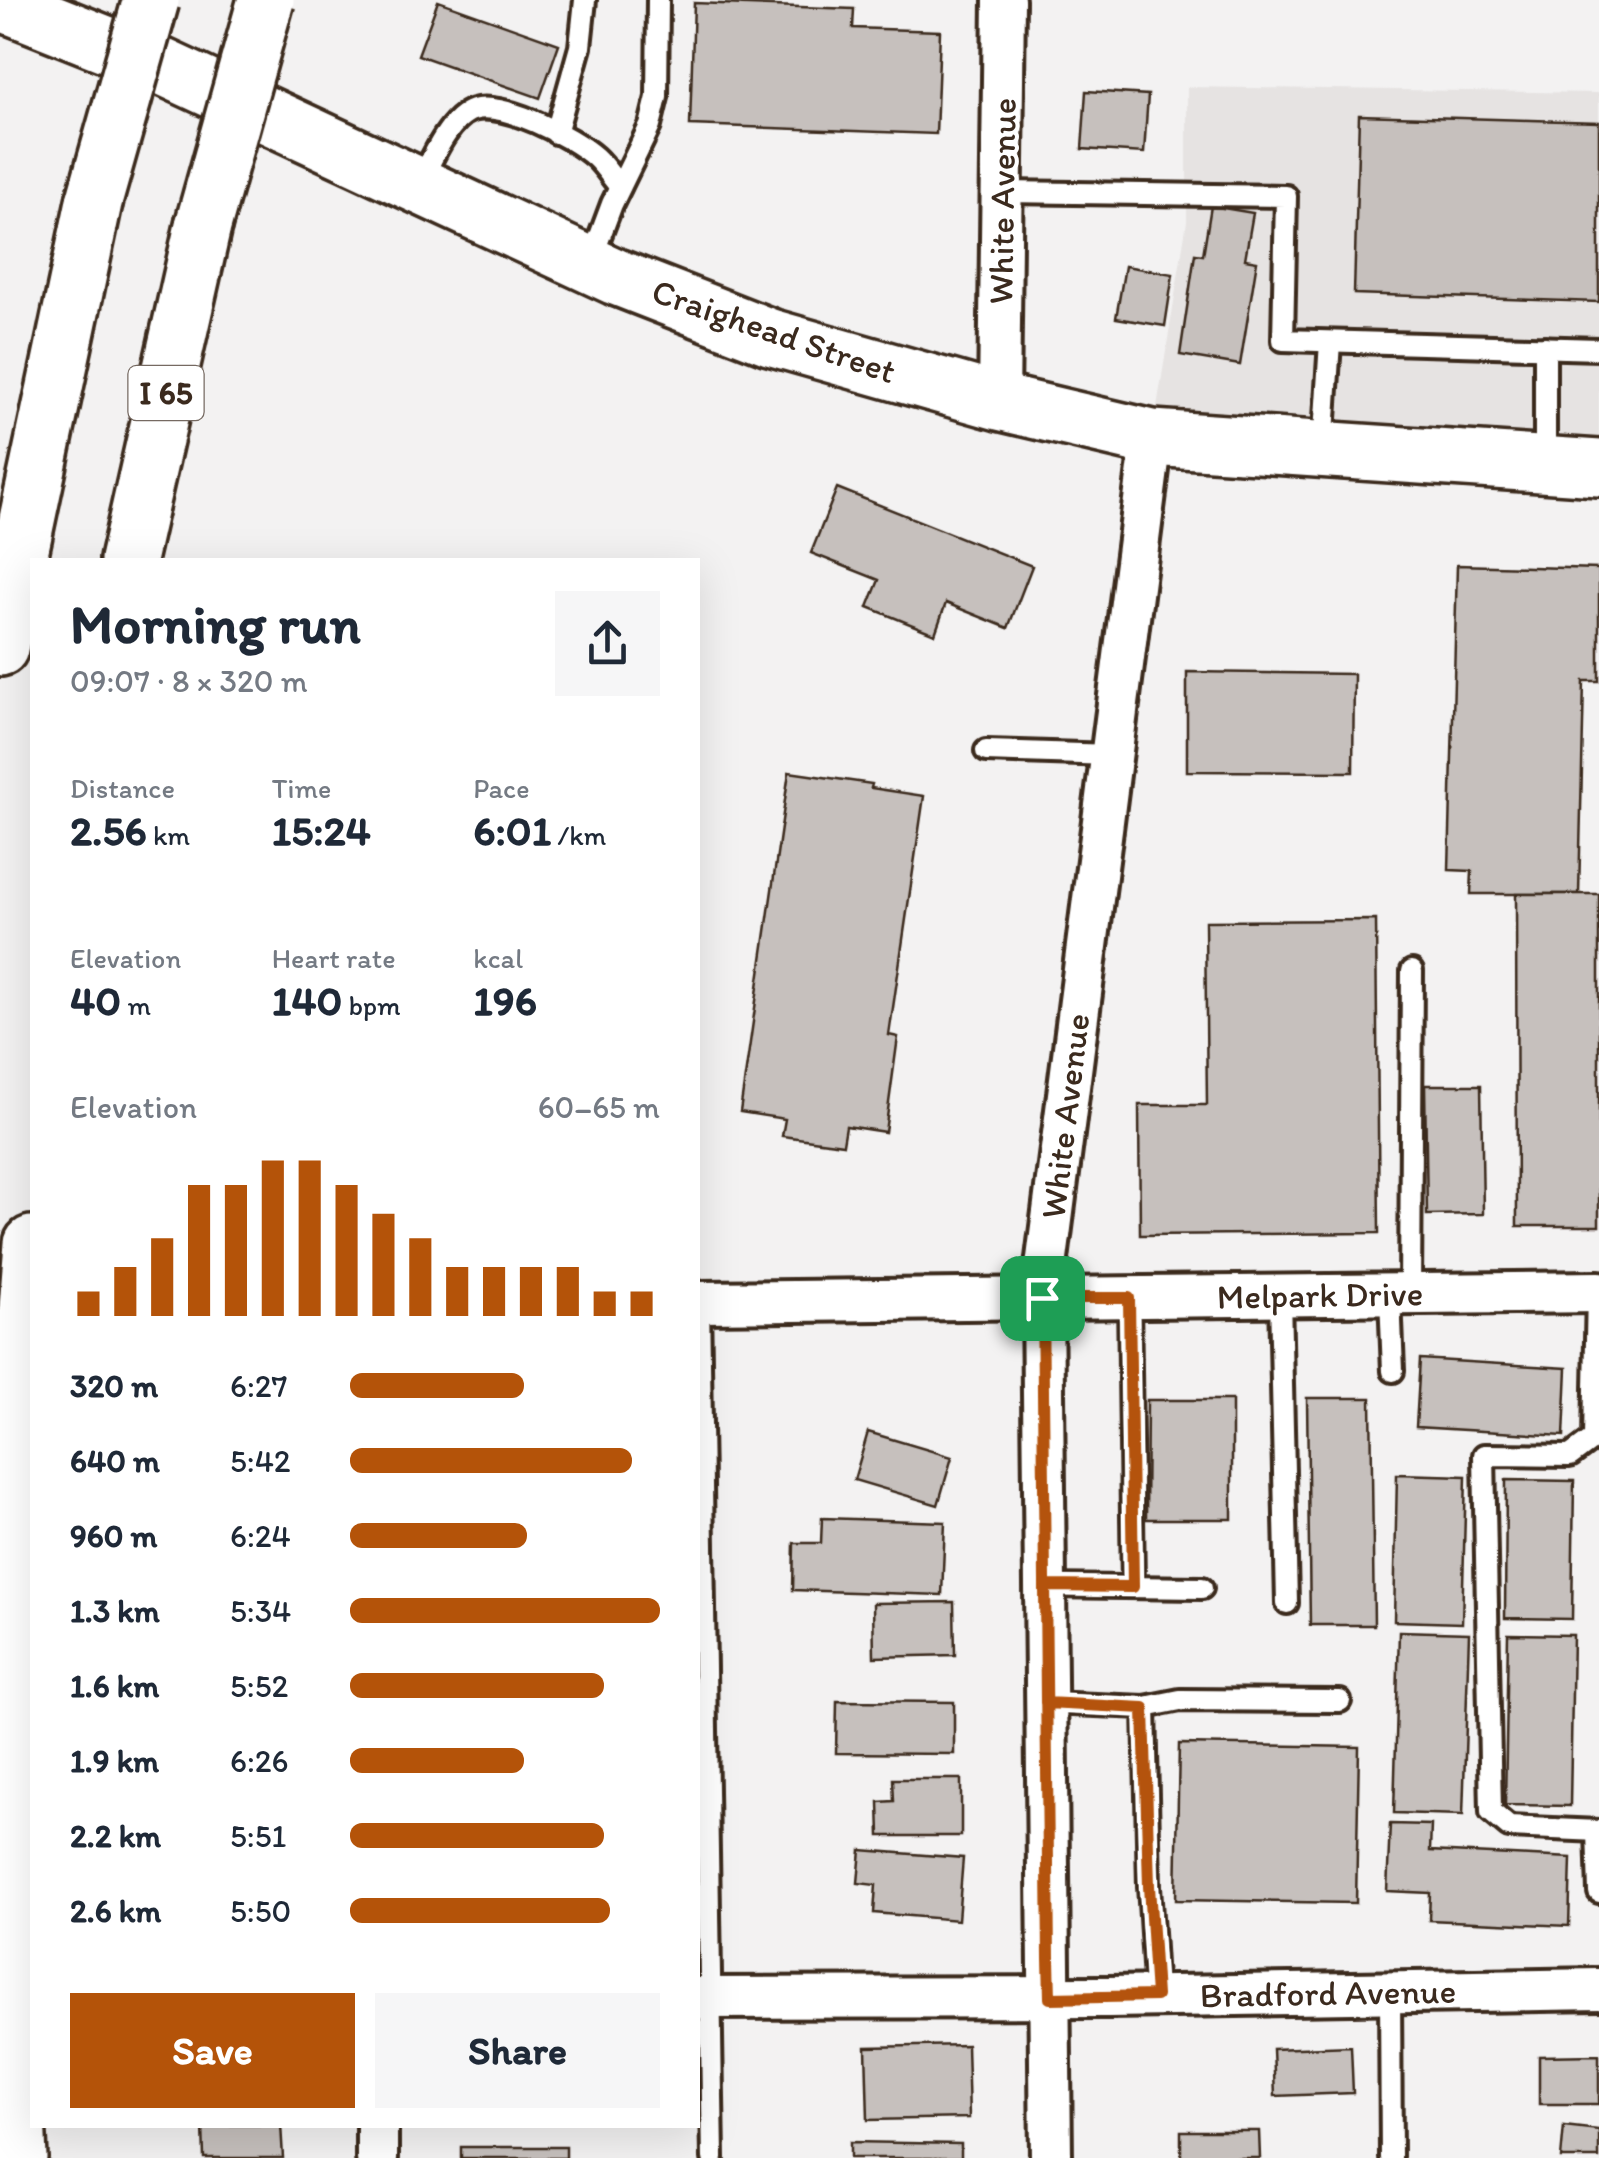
<!DOCTYPE html>
<html lang="en">
<head>
<meta charset="utf-8">
<style>
  :root { --surface:#fff; --page:#f6f6f7; --text:#1f2937; --muted:#747a83; --accent:#b45309 }
  body { margin:0; font-family:Itim,sans-serif; background:var(--page); color:var(--text); height:100vh; display:flex; flex-direction:column; font-size:38px; white-space:nowrap }
  * { box-sizing:border-box; margin:0 }
  p { font-size:32px; color:var(--muted) }
  .icon { flex:none; width:55px; height:55px; fill:none; stroke:currentColor; stroke-width:2; stroke-linecap:round; stroke-linejoin:round }
  .map { position:relative; flex:1; overflow:hidden }
  .details { position:absolute; left:30px; top:558px; width:670px; height:1570px; display:flex; flex-direction:column; background:var(--surface); border-radius:0px; box-shadow:0 10px 40px #0002 }
  .details>* { flex:none }
  .pin { position:absolute; display:grid; place-items:center; width:85px; height:85px; color:#fff; margin:-42px; border-radius:20px; box-shadow:0 5px 15px #0006 }
  .round { display:grid; place-items:center; flex:none; width:105px; height:105px; border-radius:0px; background:var(--page) }
  .headline { display:flex; align-items:center; justify-content:space-between; height:170px; padding:0 40px }
  h1 { font-size:55px; font-weight:700; line-height:75px }
  .stats { display:grid; grid-template-columns:repeat(3,1fr); gap:15px; height:170px; padding:10px 40px }
  .stats div { display:grid; align-content:center }
  .stats b { font-size:42px; font-weight:700 }
  .stats small { font-size:28px; font-weight:400 }
  .stats p { font-size:28px }
  .chart { height:280px; padding:20px 40px }
  .chart p { display:flex; justify-content:space-between }
  .chart svg { width:100%; height:180px; margin-top:10px; stroke:var(--accent); stroke-width:6 }
  .cta { display:flex; gap:20px; margin-top:auto; padding:20px 40px }
  .cta a { flex:1; height:115px; border-radius:0px; background:var(--accent); color:#fff; font-size:40px; font-weight:700; line-height:115px; text-align:center }
  .cta a+a { background:var(--page); color:var(--text) }
  ul { padding:0 40px; list-style:none; font-size:32px }
  li { display:grid; grid-template-columns:160px 120px 1fr; align-items:center; height:75px }
  li i { height:25px; border-radius:12px; background:var(--accent) }
  .map>svg:first-child { display:block }
</style>
</head>
<body>
<div class="map">
<svg width="1599" height="2158" viewBox="0 0 1599 2158">
  <rect width="100%" height="100%" fill="#f3f2f2"/>
  <filter id="ink" filterUnits="userSpaceOnUse"><feTurbulence type="fractalNoise" baseFrequency=".01" numOctaves="2"/><feDisplacementMap in="SourceGraphic" scale="20" xChannelSelector="R" yChannelSelector="G"/><feConvolveMatrix kernelMatrix="1 2 1 2 8 2 1 2 1" color-interpolation-filters="sRGB"/></filter>
  <g filter="url(#ink)">
    <path fill="#e6e3e2" d="M 1187,87 L 1599,93 L 1599,468 L 1152,438 L 1187,221 Z"/>
    <g fill="#c6c0bd" stroke="#3b2a1e" stroke-width="2.5">
      <path d="M 438,1 L 559,44 L 540,98 L 418,55 Z"/>
      <path d="M 694,3 L 854,9 L 853,28 L 940,31 L 936,134 L 690,125 Z"/>
      <path d="M 1086,91 L 1148,95 L 1144,153 L 1082,149 Z"/>
      <path d="M 1359,115 L 1599,122 L 1599,302 L 1354,294 Z"/>
      <path d="M 1211,206 L 1253,213 L 1245,259 L 1257,261 L 1240,365 L 1180,355 L 1195,254 L 1203,255 Z"/>
      <path d="M 1125,266 L 1173,274 L 1165,326 L 1116,318 Z"/>
      <path d="M 837,488 L 1032,566 L 1008,628 L 946,603 L 935,634 L 868,607 L 879,580 L 811,553 Z"/>
      <path d="M 1457,565 L 1599,569 L 1599,681 L 1584,681 L 1579,894 L 1471,894 L 1472,871 L 1449,870 Z"/>
      <path d="M 1187,672 L 1354,674 L 1353,772 L 1187,771 Z"/>
      <path d="M 789,772 L 872,784 L 871,788 L 924,796 L 889,1035 L 898,1037 L 885,1132 L 846,1126 L 843,1144 L 782,1136 L 785,1119 L 740,1112 Z"/>
      <path d="M 1516,894 L 1599,894 L 1599,1226 L 1517,1226 Z"/>
      <path d="M 1376,920 L 1379,1233 L 1140,1235 L 1139,1105 L 1207,1105 L 1205,921 Z"/>
      <path d="M 1425,1085 L 1481,1085 L 1483,1214 L 1427,1215 Z"/>
      <path d="M 1420,1359 L 1567,1368 L 1564,1436 L 1416,1427 Z"/>
      <path d="M 1307,1398 L 1371,1398 L 1374,1625 L 1310,1625 Z"/>
      <path d="M 1147,1400 L 1232,1400 L 1232,1519 L 1146,1519 Z"/>
      <path d="M 868,1432 L 952,1457 L 938,1505 L 854,1480 Z"/>
      <path d="M 1397,1474 L 1466,1476 L 1462,1623 L 1394,1621 Z"/>
      <path d="M 1506,1480 L 1574,1481 L 1572,1619 L 1505,1618 Z"/>
      <path d="M 822,1518 L 945,1522 L 942,1595 L 793,1590 L 794,1543 L 821,1543 Z"/>
      <path d="M 954,1602 L 955,1655 L 874,1657 L 873,1603 Z"/>
      <path d="M 1399,1631 L 1469,1633 L 1463,1815 L 1394,1813 Z"/>
      <path d="M 1508,1634 L 1573,1635 L 1570,1806 L 1505,1805 Z"/>
      <path d="M 837,1701 L 954,1702 L 954,1754 L 836,1753 Z"/>
      <path d="M 1179,1744 L 1359,1747 L 1356,1903 L 1176,1900 Z"/>
      <path d="M 893,1779 L 961,1779 L 961,1836 L 880,1836 L 879,1802 L 894,1801 Z"/>
      <path d="M 1390,1824 L 1431,1825 L 1430,1851 L 1571,1858 L 1569,1926 L 1429,1920 L 1430,1893 L 1387,1891 Z"/>
      <path d="M 861,1850 L 963,1858 L 958,1920 L 874,1913 L 876,1885 L 858,1883 Z"/>
      <path d="M 967,2045 L 969,2118 L 868,2120 L 866,2047 Z"/>
      <path d="M 1351,2046 L 1353,2093 L 1275,2096 L 1273,2049 Z"/>
      <path d="M 1599,2055 L 1599,2104 L 1539,2104 L 1539,2056 Z"/>
      <path d="M 203,2125 L 281,2125 L 283,2158 L 204,2158 Z"/>
      <path d="M 1564,2126 L 1599,2130 L 1599,2158 L 1561,2158 Z"/>
      <path d="M 1181,2131 L 1259,2131 L 1260,2158 L 1181,2158 Z"/>
      <path d="M 850,2142 L 961,2144 L 961,2158 L 850,2158 Z"/>
      <rect x="461" y="2147" width="105" height="11"/>
    </g>
    <g fill="none" stroke-linecap="round" stroke-linejoin="round">
      <g stroke="#3b2a1e" stroke-width="28">
        <g id="lane">
          <path d="M 556,133 L 580,47 L 585,0"/>
          <path d="M 419,185 C 430,163 448,118 473,110 C 503,101 571,136 595,157 C 604,165 612,178 620,187"/>
          <path d="M 1001,192 L 1286,196 L 1283,340 L 1599,349"/>
          <path d="M 590,263 L 612,204 L 650,126 L 657,97 L 658,0"/>
          <path d="M 1323,449 L 1330,342"/>
          <path d="M 1545,463 L 1545,347"/>
          <path d="M 986,751 L 1111,755"/>
          <path d="M 1597,1292 L 1594,1438 L 1570,1456 L 1484,1455 L 1491,1812 L 1509,1827 L 1599,1831"/>
          <path d="M 1410,1294 L 1412,971"/>
          <path d="M 1280,1297 L 1287,1603"/>
          <path d="M 1390,1297 L 1393,1371"/>
          <path d="M 1129,1298 L 1133,1587"/>
          <path d="M 699,1302 L 713,2158"/>
          <path d="M 1045,1586 L 1202,1588"/>
          <path d="M 1047,1703 L 1145,1707 L 1180,1700 L 1340,1701"/>
          <path d="M 1145,1707 L 1149,1886 L 1156,1996"/>
          <path d="M 1597,1831 L 1599,1892"/>
          <path d="M 1390,1992 L 1391,2158"/>
        </g>
      </g>
      <g stroke="#3b2a1e" stroke-width="48">
        <g id="street">
          <path d="M 999,402 L 1004,0"/>
          <path d="M 698,1302 L 1599,1292"/>
          <path d="M 698,1998 L 1109,1997 L 1599,1989"/>
          <path d="M 377,2125 L 377,2158"/>
          <path d="M 1051,2158 L 1042,1298 L 1152,438"/>
        </g>
      </g>
      <g stroke="#3b2a1e" stroke-width="62">
        <path id="secondary" d="M 0,2 L 161,66 L 616,277 L 770,337 L 999,402 L 1152,438 L 1599,468"/>
      </g>
      <g stroke="#3b2a1e" stroke-width="62">
        <g id="highway">
          <path d="M 128,560 L 203,226"/>
          <path d="M 0,648 L 94,202"/>
          <path d="M 19,2158 C 3,1853 7,1549 32,1244"/>
        </g>
      </g>
      <use href="#lane" stroke="#fff" stroke-width="20"/>
      <use href="#street" stroke="#fff" stroke-width="40"/>
      <use href="#secondary" stroke="#fff" stroke-width="55"/>
      <use href="#highway" stroke="#fff" stroke-width="55"/>
      <g stroke="#3b2a1e" stroke-width="62" stroke-linecap="butt">
        <g id="highway-bridge">
          <path d="M 94,202 L 151,0"/>
          <path d="M 203,226 L 266,0"/>
        </g>
      </g>
      <use href="#highway-bridge" stroke="#fff" stroke-width="55"/>
    </g>
  </g>
  <g fill="none" stroke-linecap="round" stroke-linejoin="round" filter="url(#ink)">
    <g stroke="#fff" stroke-width="20">
      <path id="route" d="M 1042,1298 L 1049,1958 L 1050,1998 L 1156,1996 L 1149,1886 L 1144,1708 L 1046,1703 L 1045,1586 L 1133,1587 L 1129,1298 L 1042,1298"/>
    </g>
    <use href="#route" stroke="#b45309" stroke-width="12"/>
  </g>
  <g text-anchor="middle" dominant-baseline="central" stroke-width="8" stroke-linejoin="round" paint-order="stroke">
    <rect fill="#fff" stroke="#766a62" stroke-width="2.5" x="128.5" y="366" width="75" height="54" rx="8"/>
    <g font-size="32" font-weight="bold" fill="#3b2a1e">
      <text x="166" y="393">I 65</text>
    </g>
    <g font-size="35" fill="#3b2a1e" stroke="#fff">
      <text transform="translate(1002 201) rotate(-89)">White Avenue</text>
      <text transform="translate(774 331) rotate(19)">Craighead Street</text>
      <text transform="translate(1065 1116) rotate(-83)">White Avenue</text>
      <text transform="translate(1320 1295) rotate(-1)">Melpark Drive</text>
      <text transform="translate(1328 1993) rotate(-1)">Bradford Avenue</text>
    </g>
  </g>
</svg>
<div class="pin" style="left:1042px;top:1298px;background:#1e9e55"><svg class="icon" aria-label="arrive" viewBox="0 0 24 24"><path d="M6 21V4h12l-3 4 3 4H6"/></svg></div>
<section class="details">
<div class="headline"><div><h1>Morning run</h1><p>09:07 · 8 × 320 m</p></div><a class="round"><svg class="icon" aria-label="share" viewBox="0 0 24 24"><path d="M12 15V3M7 8l5-5 5 5M5 13v7h14v-7"/></svg></a></div>
<div class="stats">
<div><p>Distance</p><b>2.56<small> km</small></b></div>
<div><p>Time</p><b>15:24</b></div>
<div><p>Pace</p><b>6:01<small> /km</small></b></div>
</div>
<div class="stats">
<div><p>Elevation</p><b>40<small> m</small></b></div>
<div><p>Heart rate</p><b>140<small> bpm</small></b></div>
<div><p>kcal</p><b>196</b></div>
</div>
<div class="chart"><p><span>Elevation</span>60–65 m</p>
<svg viewBox="0 0 160 44" preserveAspectRatio="none"><path d="M5 44V38M15 44V32M25 44V25M35 44V12M45 44V12M55 44V6M65 44V6M75 44V12M85 44V19M95 44V25M105 44V32M115 44V32M125 44V32M135 44V32M145 44V38M155 44V38"/></svg>
</div>
<ul>
<li><b>320 m</b>6:27<i style="width:56%"></i></li>
<li><b>640 m</b>5:42<i style="width:91%"></i></li>
<li><b>960 m</b>6:24<i style="width:57%"></i></li>
<li><b>1.3 km</b>5:34<i style="width:100%"></i></li>
<li><b>1.6 km</b>5:52<i style="width:82%"></i></li>
<li><b>1.9 km</b>6:26<i style="width:56%"></i></li>
<li><b>2.2 km</b>5:51<i style="width:82%"></i></li>
<li><b>2.6 km</b>5:50<i style="width:84%"></i></li>
</ul>
<div class="cta"><a>Save</a><a>Share</a></div>
</section>
</div>
</body>
</html>
